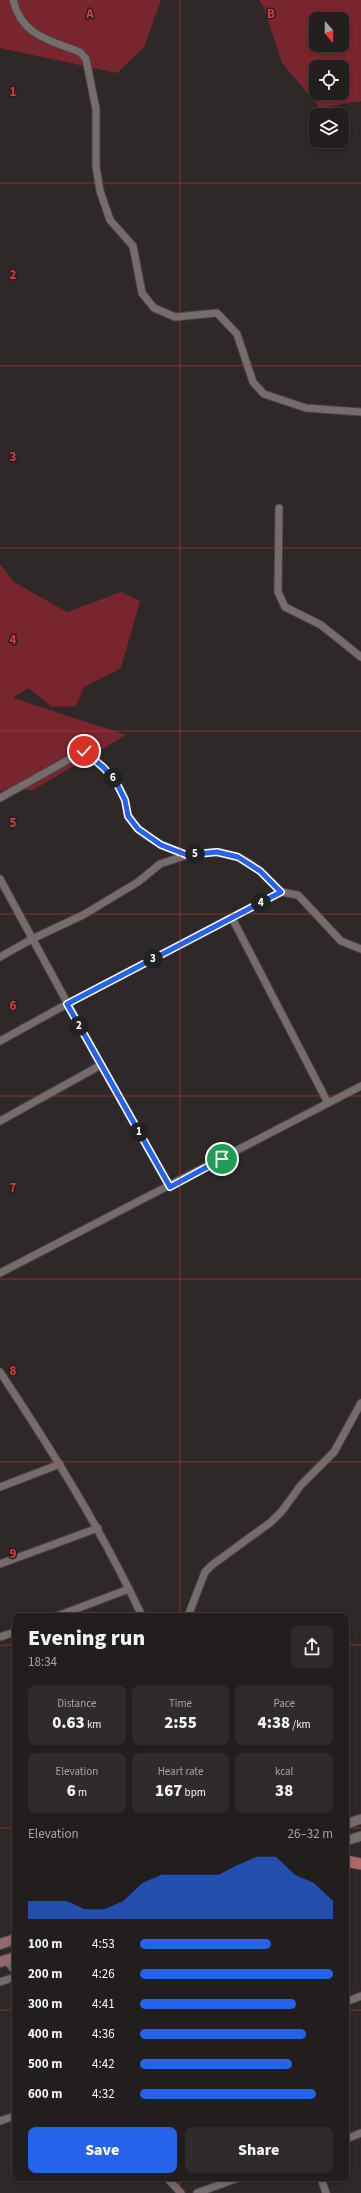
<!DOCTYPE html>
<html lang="en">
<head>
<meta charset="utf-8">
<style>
  :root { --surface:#231e1e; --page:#2f2b2b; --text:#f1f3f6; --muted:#a3a2a4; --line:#403c3c; --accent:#2563eb }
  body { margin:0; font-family:"Source Sans 3",sans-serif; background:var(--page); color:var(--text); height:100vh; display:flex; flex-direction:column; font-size:15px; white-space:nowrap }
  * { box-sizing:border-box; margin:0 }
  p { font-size:13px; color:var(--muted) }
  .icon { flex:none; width:22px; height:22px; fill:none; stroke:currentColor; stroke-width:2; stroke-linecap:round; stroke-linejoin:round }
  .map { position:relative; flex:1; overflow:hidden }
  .side { position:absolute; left:12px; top:1613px; width:337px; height:568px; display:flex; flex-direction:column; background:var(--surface); border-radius:8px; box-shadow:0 2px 6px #0003,0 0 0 1px var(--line) }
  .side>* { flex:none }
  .needle { width:26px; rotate:160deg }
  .buttons { position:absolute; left:309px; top:12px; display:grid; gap:8px }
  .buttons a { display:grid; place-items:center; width:40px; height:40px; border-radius:8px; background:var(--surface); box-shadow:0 2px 6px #0003,0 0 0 1px var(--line); font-size:20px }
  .pin { position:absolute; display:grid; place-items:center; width:34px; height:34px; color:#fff; margin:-17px; border:2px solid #fff; border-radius:50%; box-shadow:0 1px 4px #0007 }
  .km { position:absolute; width:20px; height:20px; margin:-10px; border-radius:50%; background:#222; color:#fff; font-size:11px; line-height:20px; text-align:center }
  .round { display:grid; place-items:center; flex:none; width:42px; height:42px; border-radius:8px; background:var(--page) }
  .headline { display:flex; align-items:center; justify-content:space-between; height:68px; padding:0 16px }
  h1 { font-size:22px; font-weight:800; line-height:30px }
  .metrics { display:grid; grid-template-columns:repeat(3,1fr); gap:6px; height:68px; padding:4px 16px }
  .metrics div { display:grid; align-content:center; border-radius:8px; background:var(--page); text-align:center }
  .metrics b { font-size:17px; font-weight:800 }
  .metrics small { font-size:11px; font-weight:400 }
  .metrics p { font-size:11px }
  .chart { height:112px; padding:8px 16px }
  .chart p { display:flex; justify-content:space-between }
  .chart svg { width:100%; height:72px; margin-top:4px; fill:var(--accent); opacity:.7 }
  .primary-button { display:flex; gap:8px; margin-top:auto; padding:8px 16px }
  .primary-button a { flex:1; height:46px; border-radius:8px; background:var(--accent); color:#fff; font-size:16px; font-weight:800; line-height:46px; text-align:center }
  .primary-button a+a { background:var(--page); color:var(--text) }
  ul { padding:0 16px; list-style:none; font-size:13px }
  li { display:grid; grid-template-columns:64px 48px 1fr; align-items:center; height:30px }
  li i { height:10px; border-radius:5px; background:var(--accent) }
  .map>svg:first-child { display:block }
</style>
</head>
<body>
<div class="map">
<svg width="361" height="2193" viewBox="0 0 361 2193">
  <rect width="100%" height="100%" fill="#2f2828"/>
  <g fill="#79252d" fill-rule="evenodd">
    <path d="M 0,0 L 161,0 L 144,47 L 117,73 L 0,48 Z"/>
    <path d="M 259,0 L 361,0 L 361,101 L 320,108 L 282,63 L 264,8 ZM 316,19 L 342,19 L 342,45 L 316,45 ZM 316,67 L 342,67 L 342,93 L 316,93 Z"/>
    <path d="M 0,564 L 14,582 L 67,612 L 121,592 L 140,601 L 121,668 L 84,687 L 76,706 L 52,707 L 28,688 L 13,698 L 126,735 L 33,790 L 0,791 Z"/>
  </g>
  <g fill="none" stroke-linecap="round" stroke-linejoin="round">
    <g stroke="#4a4444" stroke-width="9">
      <g id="minor">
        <path d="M 13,0 C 22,36 49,40 80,52 L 86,59 L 96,109 L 96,166 L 100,191 L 110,220 L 133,246 L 142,293 L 154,308 L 175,317 L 217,313 L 237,334 L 253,382 L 264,394 L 306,408 L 361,412"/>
        <path d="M 279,508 L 278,592 L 285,607 L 321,625 L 361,657"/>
        <path d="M 0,798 L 84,751 C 101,765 118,779 125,800 C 127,806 126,813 129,818 C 142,838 166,847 187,855"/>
        <path d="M 0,879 L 101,1065 L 170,1187"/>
        <path d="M 232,918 L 328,1103"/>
        <path d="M 0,957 L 32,939 L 83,915 L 138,882 L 160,864 L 187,855 L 217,852 L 238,857 L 249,863 L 260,871 L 281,892 L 298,895 L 341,941 L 361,949"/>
        <path d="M 0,1041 L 67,1004 L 281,892"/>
        <path d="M 0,1121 L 101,1065"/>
        <path d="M 0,1273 L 361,1086"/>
        <path d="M 0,1372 C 53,1452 101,1529 142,1616"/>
        <path d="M 0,1487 L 60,1464"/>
        <path d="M 0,1564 L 98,1528"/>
        <path d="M 57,1616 L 129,1589"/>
        <path d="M 188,1616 L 205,1572 L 212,1565 L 271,1522 L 282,1511 L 301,1485 L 334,1452 L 361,1403"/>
        <path d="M 0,1637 L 15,1632"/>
        <path d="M 6,1960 L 15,1971"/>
        <path d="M 0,1982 L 15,1977"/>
        <path d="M 346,2002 L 361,1996"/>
        <path d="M 0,2121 L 15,2116"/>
        <path d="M 346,2139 L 361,2133"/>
        <path d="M 167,2178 L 181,2193"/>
        <path d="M 321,2178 L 326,2193"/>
        <path d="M 197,2193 L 238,2178"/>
      </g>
    </g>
    <g stroke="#4a4444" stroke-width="11">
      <g id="tertiary">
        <path d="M 346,1824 L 361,1819"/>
        <path d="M 346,1841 L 361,1836"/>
      </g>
    </g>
    <g stroke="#4a4444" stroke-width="12">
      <g id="secondary">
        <path d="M 0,1944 L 15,1939"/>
        <path d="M 0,1962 L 15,1957"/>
      </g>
    </g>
    <g stroke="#4a4444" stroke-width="13">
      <path id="primary" d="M 346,1861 L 361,1864"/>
    </g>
    <use href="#minor" stroke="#756d6d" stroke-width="7"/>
    <use href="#tertiary" stroke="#756d6d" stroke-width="9"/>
    <use href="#secondary" stroke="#936a6c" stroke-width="10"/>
    <use href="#primary" stroke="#b0676b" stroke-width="11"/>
  </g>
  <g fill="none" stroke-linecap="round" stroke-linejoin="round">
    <g stroke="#fff" stroke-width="8">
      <path id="route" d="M 84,751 L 104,768 L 116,782 L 125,800 L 128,816 L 138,829 L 161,845 L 187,855 L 217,852 L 238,857 L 260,871 L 281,892 L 67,1004 L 170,1187 L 222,1159"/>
    </g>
    <use href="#route" stroke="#2563eb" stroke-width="5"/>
  </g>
  <path fill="none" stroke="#d63939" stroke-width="1" stroke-opacity="0.55" d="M 180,0 L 180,1616M 0,183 L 361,183M 0,366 L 361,366M 0,548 L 361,548M 0,731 L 361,731M 0,914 L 361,914M 0,1096 L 361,1096M 0,1279 L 361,1279M 0,1462 L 361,1462M 0,1645 L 15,1645M 346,1645 L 361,1645M 0,1828 L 15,1828M 346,1828 L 361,1828M 0,2010 L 15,2010M 346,2010 L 361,2010M 180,2178 L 180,2193"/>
  <g font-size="13" text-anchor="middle" font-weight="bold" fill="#d63939" stroke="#251f1f" stroke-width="3" stroke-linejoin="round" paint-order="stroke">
    <text x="90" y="18">A</text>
    <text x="271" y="18">B</text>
    <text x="13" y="96">1</text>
    <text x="13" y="279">2</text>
    <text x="13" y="461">3</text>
    <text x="13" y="644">4</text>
    <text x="13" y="827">5</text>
    <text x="13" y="1010">6</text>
    <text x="13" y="1192">7</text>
    <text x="13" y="1375">8</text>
    <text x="13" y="1558">9</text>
  </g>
</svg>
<div class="buttons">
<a><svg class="needle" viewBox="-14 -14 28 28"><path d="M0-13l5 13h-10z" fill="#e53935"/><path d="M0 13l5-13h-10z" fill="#a3a2a4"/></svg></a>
<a><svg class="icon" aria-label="locate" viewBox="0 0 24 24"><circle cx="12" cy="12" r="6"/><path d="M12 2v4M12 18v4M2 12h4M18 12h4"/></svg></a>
<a><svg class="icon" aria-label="layers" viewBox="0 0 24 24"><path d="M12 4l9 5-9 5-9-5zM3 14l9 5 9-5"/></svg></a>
</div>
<div class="pin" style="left:222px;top:1159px;background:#1e9e55"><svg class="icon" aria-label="arrive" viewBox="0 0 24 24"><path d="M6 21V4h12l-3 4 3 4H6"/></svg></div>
<div class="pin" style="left:84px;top:751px;background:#d93025"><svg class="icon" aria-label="check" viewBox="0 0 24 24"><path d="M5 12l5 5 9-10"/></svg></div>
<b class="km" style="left:139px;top:1132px">1</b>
<b class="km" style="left:79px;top:1026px">2</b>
<b class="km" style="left:153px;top:959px">3</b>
<b class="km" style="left:261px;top:903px">4</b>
<b class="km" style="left:195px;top:854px">5</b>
<b class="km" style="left:113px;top:778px">6</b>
<section class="side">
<div class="headline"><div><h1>Evening run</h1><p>18:34</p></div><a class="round"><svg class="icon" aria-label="share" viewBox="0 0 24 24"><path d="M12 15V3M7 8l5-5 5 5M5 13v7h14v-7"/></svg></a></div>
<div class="metrics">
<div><p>Distance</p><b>0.63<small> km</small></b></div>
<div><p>Time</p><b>2:55</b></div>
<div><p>Pace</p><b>4:38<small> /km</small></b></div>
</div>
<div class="metrics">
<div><p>Elevation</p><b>6<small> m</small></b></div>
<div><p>Heart rate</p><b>167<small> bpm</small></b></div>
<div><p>kcal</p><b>38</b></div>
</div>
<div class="chart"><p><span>Elevation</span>26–32 m</p>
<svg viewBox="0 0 160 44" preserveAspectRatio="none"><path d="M0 44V33L10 33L20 33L30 38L40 38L50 33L60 22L70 17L80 17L90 17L100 17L110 11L120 6L130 6L140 17L150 22L160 33V44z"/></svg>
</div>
<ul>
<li><b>100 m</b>4:53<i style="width:68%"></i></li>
<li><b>200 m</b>4:26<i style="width:100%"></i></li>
<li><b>300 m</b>4:41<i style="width:81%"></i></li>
<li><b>400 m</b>4:36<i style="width:86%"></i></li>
<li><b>500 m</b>4:42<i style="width:79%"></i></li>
<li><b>600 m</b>4:32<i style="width:91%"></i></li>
</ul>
<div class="primary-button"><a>Save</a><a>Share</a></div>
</section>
</div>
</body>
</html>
